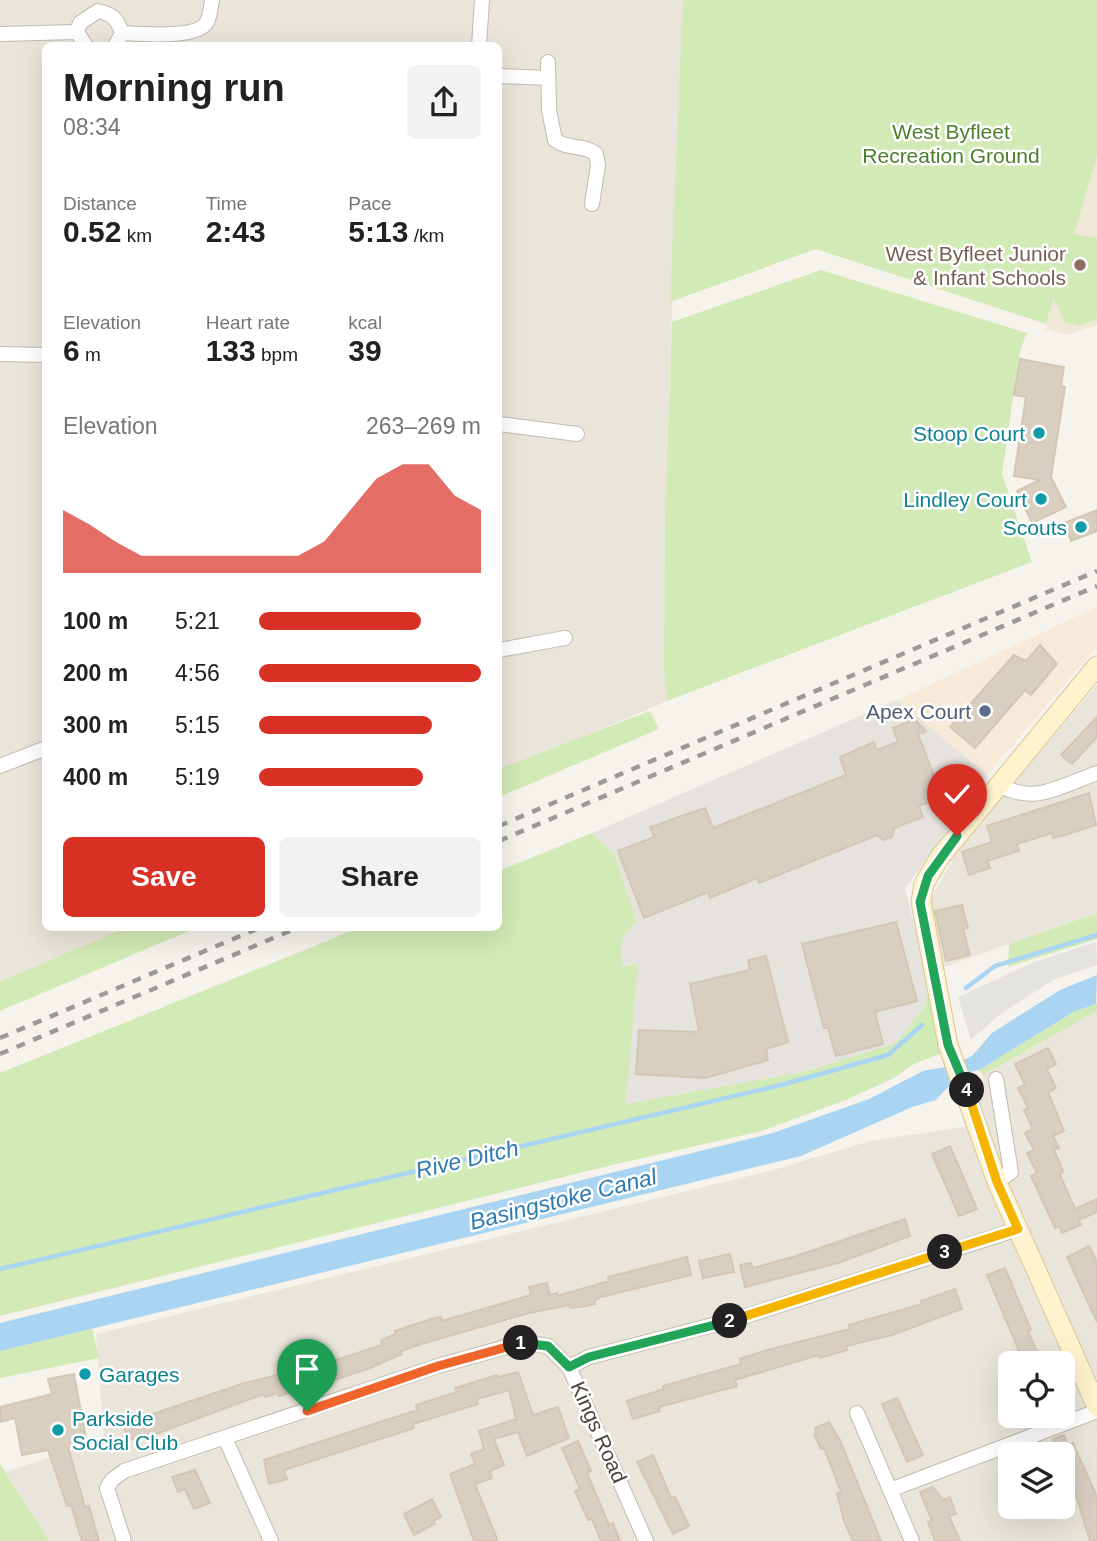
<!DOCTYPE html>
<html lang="en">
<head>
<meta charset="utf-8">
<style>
  :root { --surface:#fff; --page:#f2f2f2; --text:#222; --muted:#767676; --accent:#d93025 }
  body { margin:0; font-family:Arial,sans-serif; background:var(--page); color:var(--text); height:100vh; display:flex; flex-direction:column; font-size:26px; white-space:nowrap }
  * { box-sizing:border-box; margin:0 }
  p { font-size:23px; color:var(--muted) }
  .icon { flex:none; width:38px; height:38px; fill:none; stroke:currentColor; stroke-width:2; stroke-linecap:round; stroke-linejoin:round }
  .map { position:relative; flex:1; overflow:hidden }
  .panel { position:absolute; left:42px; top:42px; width:460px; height:889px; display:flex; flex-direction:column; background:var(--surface); border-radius:10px; box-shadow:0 7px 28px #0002 }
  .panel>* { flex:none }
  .tools { position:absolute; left:998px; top:1351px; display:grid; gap:14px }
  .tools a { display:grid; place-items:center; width:77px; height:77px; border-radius:10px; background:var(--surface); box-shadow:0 7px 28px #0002; font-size:35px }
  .pin { position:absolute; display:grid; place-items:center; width:60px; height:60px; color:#fff; margin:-72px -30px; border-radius:50% 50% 50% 0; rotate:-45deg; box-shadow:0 0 7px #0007 }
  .pin .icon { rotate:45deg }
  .km { position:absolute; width:35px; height:35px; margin:-18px; border-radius:50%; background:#222; color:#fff; font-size:19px; line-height:35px; text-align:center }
  .round { display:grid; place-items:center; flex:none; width:74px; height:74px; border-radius:10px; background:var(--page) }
  .summary { display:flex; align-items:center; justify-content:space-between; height:119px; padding:0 21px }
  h1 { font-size:38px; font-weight:800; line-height:52px }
  .metrics { display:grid; grid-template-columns:repeat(3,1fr); gap:10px; height:119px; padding:7px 21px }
  .metrics div { display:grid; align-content:center }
  .metrics b { font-size:30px; font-weight:800 }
  .metrics small { font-size:19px; font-weight:400 }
  .metrics p { font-size:19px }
  .chart { height:196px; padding:14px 21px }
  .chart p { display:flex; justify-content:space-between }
  .chart svg { width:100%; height:126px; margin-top:7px; fill:var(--accent); opacity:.7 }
  .cta { display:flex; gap:14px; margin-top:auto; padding:14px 21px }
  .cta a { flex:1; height:80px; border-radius:10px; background:var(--accent); color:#fff; font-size:28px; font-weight:800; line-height:80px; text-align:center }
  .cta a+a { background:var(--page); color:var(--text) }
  ul { padding:0 21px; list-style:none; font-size:23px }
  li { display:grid; grid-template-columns:112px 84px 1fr; align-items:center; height:52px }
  li i { height:18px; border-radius:9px; background:var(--accent) }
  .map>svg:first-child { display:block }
</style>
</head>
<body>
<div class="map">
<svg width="1097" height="1541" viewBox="0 0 1097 1541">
  <rect width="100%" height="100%" fill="#f6f3ec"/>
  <g fill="#eae5da" fill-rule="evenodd">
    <path d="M 0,0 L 683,0 L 665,510 L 664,668 L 667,701 L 499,773 L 499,46 L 46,46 L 46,928 L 133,928 L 0,984 Z"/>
    <path d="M 1097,685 L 1097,913 L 941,968 L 928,904 L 960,846 Z"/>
    <path d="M 1097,1011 L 1097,1541 L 49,1541 L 5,1472 L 104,1440 L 96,1334 L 770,1171 L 870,1141 L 969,1126 L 983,1075 ZM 1010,1363 L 1062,1363 L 1062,1416 L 1010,1416 ZM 1010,1454 L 1062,1454 L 1062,1507 L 1010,1507 Z"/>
  </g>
  <path fill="#f7ead8" d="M 1097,607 L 1097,646 L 987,775 L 897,700 Z"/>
  <path fill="#e6e2dd" d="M 897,700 L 987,775 L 905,889 L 930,987 L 923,1009 L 896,1043 L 807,1071 L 626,1104 L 637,963 L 623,966 L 618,944 L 624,933 L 637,922 L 613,852 L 592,833 Z"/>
  <path fill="#efe8d6" d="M 1097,157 L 1097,325 L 1067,335 L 1045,329 Z"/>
  <g fill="#d2eab5">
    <path d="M 683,0 L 1097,0 L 1097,157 L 1074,234 L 1097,238 L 1097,319 L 1079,326 L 1064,321 L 1054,298 L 1046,324 L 816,249 L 670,302 Z"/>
    <path d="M 821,270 L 1027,333 L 1020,350 L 1002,474 L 1032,562 L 667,701 L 664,668 L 665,510 L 672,322 Z"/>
    <path d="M 650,711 L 659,729 L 499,797 L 499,769 Z"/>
    <path d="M 592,833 L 613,852 L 637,922 C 620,937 618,944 623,966 L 638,963 L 626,1104 L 807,1071 L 896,1043 L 923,1009 L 930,987 L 945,1052 L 914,1064 L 894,1078 L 848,1099 L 762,1131 L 612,1165 L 0,1316 L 0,1073 L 359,928 L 499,928 L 499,871 Z"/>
    <path d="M 1097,913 L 1097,939 L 1008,967 L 1009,944 Z"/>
    <path d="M 125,928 L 196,928 L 0,1011 L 0,982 Z"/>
    <path d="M 1097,1003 L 1097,1011 L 983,1075 L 979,1070 L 1075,1011 Z"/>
    <path d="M 92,1328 L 99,1358 L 0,1378 L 0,1351 Z"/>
    <path d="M 0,1464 L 49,1541 L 0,1541 Z"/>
  </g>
  <path fill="#e5e3e0" d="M 1096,942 L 1097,965 L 1053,980 L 999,1015 L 971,1040 L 958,997 L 1034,962 Z"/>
  <path fill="#a9d4f2" d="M 1097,975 L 1096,1004 L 1075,1011 L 979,1070 L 960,1074 L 936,1100 L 912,1107 L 801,1156 L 0,1351 L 0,1323 L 773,1133 L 869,1099 L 923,1071 L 956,1065 L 973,1055 L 992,1033 L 1060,990 Z"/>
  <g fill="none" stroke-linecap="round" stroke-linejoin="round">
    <g stroke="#a9d4f2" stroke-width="4.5">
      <path d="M 966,988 L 995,966 L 1097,935"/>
      <path d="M 0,1269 L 781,1085 L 888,1055 L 922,1025"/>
    </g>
  </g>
  <g fill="#d8cfc1" stroke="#d3c7b4" stroke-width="2">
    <path d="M 1020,359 L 1064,367 L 1061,386 L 1065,387 L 1051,477 L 1066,507 L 1032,523 L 1017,491 L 1040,480 L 1014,476 L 1026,397 L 1014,395 Z"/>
    <path d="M 1097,510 L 1097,531 L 1071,541 L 1064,523 Z"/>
    <path d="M 1040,645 L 1057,664 L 1031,695 L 1025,690 L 975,748 L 950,727 L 1014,655 L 1026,661 Z"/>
    <path d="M 1097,717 L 1097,737 L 1072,764 L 1061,755 Z"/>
    <path d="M 914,719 L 926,731 L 918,734 L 942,797 L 919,806 L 923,817 L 894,828 L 892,837 L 883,840 L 877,835 L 759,883 L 757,878 L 710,898 L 708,892 L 644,918 L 618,851 L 654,837 L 650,827 L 705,808 L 713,828 L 846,775 L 840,757 L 874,742 L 877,750 L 898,742 L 893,728 Z"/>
    <path d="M 1089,793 L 1096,825 L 1058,837 L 1053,838 L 1052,833 L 1017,844 L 1019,851 L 987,861 L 990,868 L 969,875 L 962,852 L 992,842 L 987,826 Z"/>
    <path d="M 962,905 L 968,928 L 963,929 L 970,955 L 946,961 L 935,911 Z"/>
    <path d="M 896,922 L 917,1001 L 875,1012 L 883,1044 L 836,1056 L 828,1028 L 824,1028 L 802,944 Z"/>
    <path d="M 766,956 L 788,1042 L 766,1049 L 768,1060 L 705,1078 L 636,1074 L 639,1030 L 699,1032 L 690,984 L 750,970 L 748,960 Z"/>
    <path d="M 1048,1048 L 1056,1064 L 1047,1069 L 1056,1088 L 1048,1092 L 1064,1131 L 1053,1136 L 1059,1148 L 1054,1150 L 1063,1171 L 1060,1175 L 1075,1209 L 1097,1199 L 1097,1212 L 1079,1220 L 1081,1225 L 1062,1233 L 1059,1226 L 1055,1228 L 1031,1176 L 1037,1173 L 1027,1153 L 1034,1150 L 1025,1133 L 1033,1129 L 1024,1110 L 1028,1108 L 1018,1088 L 1025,1085 L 1015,1064 Z"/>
    <path d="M 950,1146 L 977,1209 L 959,1216 L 932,1154 Z"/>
    <path d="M 905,1219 L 910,1236 L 838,1263 L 745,1287 L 740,1265 L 751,1263 L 753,1268 L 796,1256 Z"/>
    <path d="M 1089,1246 L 1097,1262 L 1097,1322 L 1067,1257 Z"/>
    <path d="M 730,1254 L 734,1272 L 703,1278 L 699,1261 Z"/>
    <path d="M 687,1257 L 691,1275 L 601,1297 L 594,1301 L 595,1304 L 586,1306 L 570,1308 L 569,1305 L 529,1313 L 421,1344 L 401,1351 L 402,1354 L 370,1368 L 328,1382 L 279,1396 L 278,1393 L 265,1397 L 264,1394 L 153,1435 L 128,1440 L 123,1424 L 245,1383 L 297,1370 L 296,1366 L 328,1355 L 330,1362 L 382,1345 L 381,1340 L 396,1334 L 395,1331 L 431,1319 L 441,1317 L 442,1321 L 531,1295 L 529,1287 L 547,1283 L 550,1295 L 557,1293 L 557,1296 L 609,1281 L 608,1277 Z"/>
    <path d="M 1005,1268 L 1031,1330 L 1028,1331 L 1042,1363 L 1021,1363 L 1016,1352 L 1019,1351 L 987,1275 Z"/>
    <path d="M 955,1289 L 962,1309 L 892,1335 L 846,1346 L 847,1350 L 833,1354 L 820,1358 L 819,1355 L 735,1380 L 737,1386 L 659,1407 L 660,1411 L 633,1419 L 627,1401 L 664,1389 L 663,1386 L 741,1364 L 740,1359 L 767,1350 L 850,1329 L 849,1325 L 922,1304 L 921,1301 Z"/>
    <path d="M 518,1372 L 533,1415 L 558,1407 L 569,1438 L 527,1456 L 518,1432 L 494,1439 L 504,1465 L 490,1471 L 492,1478 L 475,1484 L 498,1541 L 474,1541 L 450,1474 L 475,1464 L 471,1454 L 484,1449 L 479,1431 L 516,1419 L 509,1390 L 477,1399 L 478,1404 L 413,1424 L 414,1428 L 284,1470 L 287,1479 L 269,1484 L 264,1460 L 417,1410 L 416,1405 L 457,1392 L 455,1388 L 497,1375 L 498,1377 Z"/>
    <path d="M 74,1374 L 87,1444 L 68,1447 L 85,1507 L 89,1506 L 99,1541 L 82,1541 L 71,1505 L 67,1506 L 48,1450 L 22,1455 L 15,1418 L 0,1422 L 0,1407 L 52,1394 L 48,1379 Z"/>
    <path d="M 897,1398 L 923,1455 L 907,1462 L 882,1404 Z"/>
    <path d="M 829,1422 L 840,1440 L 881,1541 L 853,1541 L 844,1521 L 837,1493 L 841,1492 L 824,1448 L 821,1449 L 814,1434 L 816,1433 L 815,1428 Z"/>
    <path d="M 1064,1435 L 1068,1446 L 1073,1443 L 1097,1497 L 1097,1541 L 1090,1541 L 1075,1492 L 1067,1495 L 1062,1480 L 1062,1454 L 1059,1454 L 1053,1439 Z"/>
    <path d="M 578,1441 L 591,1471 L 587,1473 L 609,1525 L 613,1523 L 620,1541 L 601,1541 L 592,1519 L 588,1520 L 575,1491 L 580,1489 L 562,1448 Z"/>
    <path d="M 653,1455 L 671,1498 L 675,1497 L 689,1526 L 673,1534 L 637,1462 Z"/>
    <path d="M 195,1470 L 210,1503 L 194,1509 L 185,1489 L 178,1492 L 172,1477 Z"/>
    <path d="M 933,1487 L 943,1500 L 950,1497 L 956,1514 L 949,1516 L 960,1541 L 935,1541 L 928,1522 L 932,1521 L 920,1492 Z"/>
    <path d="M 432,1499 L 441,1517 L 433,1521 L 435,1524 L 414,1535 L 404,1514 Z"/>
  </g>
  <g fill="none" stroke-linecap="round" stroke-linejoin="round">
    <g stroke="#c2bbae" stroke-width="16">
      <g id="street">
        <path d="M 122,33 C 140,34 198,39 207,22 C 210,16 211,6 212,0"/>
        <path d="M 0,34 L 77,32"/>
        <path d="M 86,46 L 77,32 L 80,23 L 98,11 C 113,14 117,19 122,33 L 115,46"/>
        <path d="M 479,46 L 482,0"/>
        <path d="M 548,62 L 549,110 L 555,140 C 568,150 584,144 596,154 L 598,165 L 592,204"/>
        <path d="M 499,76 L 548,78"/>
        <path d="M 0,354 L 46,355"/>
        <path d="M 499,424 L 577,434"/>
        <path d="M 499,650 L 565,638"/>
        <path d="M 0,766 L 46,748"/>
        <path d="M 999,785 C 1036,805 1060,786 1097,773"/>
        <path d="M 996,1079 L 1011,1172 L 997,1182"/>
        <path d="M 569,1367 L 589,1357 L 740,1318 L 1018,1229"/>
        <path d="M 857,1413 L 912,1541"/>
        <path d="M 225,1438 L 271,1541"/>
        <path d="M 890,1490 L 1097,1411"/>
        <path d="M 124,1541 L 107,1488 L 112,1480 L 124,1471 L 438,1366 L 523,1342 L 548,1346 L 569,1367 L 646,1541"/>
      </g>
    </g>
    <g stroke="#d6c79b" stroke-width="21">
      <path id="secondary" d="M 1097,666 L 940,857 L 924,884 L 921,902 L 948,1045 L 997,1182 L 1097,1407"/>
    </g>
    <use href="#street" stroke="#fff" stroke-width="14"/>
    <use href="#secondary" stroke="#fff3cd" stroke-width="19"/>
    <g stroke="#9a9a9a" stroke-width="4.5" stroke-dasharray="9 9" stroke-linecap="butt">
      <path d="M 499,826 L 1097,571"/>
      <path d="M 499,841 L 1097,586"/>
      <path d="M 0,1038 L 259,928"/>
      <path d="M 0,1054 L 297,928"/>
    </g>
  </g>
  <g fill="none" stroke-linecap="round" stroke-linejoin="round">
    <g stroke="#fff" stroke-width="14">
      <path id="split-1" d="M 307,1411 L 438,1366 L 521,1343"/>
    </g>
    <g stroke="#fff" stroke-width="14">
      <path id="split-2" d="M 521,1343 L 548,1346 L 569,1367 L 589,1357 L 730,1321"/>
    </g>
    <g stroke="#fff" stroke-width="14">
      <path id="split-3" d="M 730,1321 L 945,1252"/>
    </g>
    <g stroke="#fff" stroke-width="14">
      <path id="split-4" d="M 945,1252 L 1018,1229 L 997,1182 L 967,1090"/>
    </g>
    <g stroke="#fff" stroke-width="14">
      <path id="split-5" d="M 957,836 L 928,876 L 920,902 L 948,1045 L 967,1090"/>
    </g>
    <use href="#split-1" stroke="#f0652b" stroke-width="9"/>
    <use href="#split-2" stroke="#22a559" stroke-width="9"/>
    <use href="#split-3" stroke="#f5b400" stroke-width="9"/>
    <use href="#split-4" stroke="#f5b400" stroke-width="9"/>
    <use href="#split-5" stroke="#22a559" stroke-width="9"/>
  </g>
  <circle fill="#8d6e63" stroke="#fff" stroke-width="2.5" cx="1080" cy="265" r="7"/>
  <g fill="#0f9aa8" stroke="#fff" stroke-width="2.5">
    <circle cx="1039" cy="433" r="7"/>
    <circle cx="1041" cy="499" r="7"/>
    <circle cx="1081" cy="527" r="7"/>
    <circle cx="85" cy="1374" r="7"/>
    <circle cx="58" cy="1430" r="7"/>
  </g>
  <circle fill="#5c6f8a" stroke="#fff" stroke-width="2.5" cx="985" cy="711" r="7"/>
  <g text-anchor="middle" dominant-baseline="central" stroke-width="5" stroke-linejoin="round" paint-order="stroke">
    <g font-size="21" fill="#4a7f2a" stroke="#fff">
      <text x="951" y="131">West Byfleet<tspan x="951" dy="24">Recreation Ground</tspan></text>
    </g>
    <g font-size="21" fill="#785e54" stroke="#fff" text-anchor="end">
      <text x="1066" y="253">West Byfleet Junior<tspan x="1066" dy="24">&amp; Infant Schools</tspan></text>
    </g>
    <g font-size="21" fill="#0d838f" stroke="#fff" text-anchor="end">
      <text x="1025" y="433">Stoop Court</text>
      <text x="1027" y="499">Lindley Court</text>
      <text x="1067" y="527">Scouts</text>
      <text x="99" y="1374" text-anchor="start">Garages</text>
      <text x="72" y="1418" text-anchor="start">Parkside<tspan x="72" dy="24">Social Club</tspan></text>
    </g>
    <g font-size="21" fill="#4e5e75" stroke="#fff" text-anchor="end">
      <text x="971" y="711">Apex Court</text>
    </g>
    <g font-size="21" fill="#4b4439" stroke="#fff">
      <text transform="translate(599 1432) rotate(66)">Kings Road</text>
    </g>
    <g font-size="23" font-style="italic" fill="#2e7ab2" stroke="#fff">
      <text transform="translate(467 1159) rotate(-13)">Rive Ditch</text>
      <text transform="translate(563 1199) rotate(-14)">Basingstoke Canal</text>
    </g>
  </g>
</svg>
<div class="tools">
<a><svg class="icon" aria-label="locate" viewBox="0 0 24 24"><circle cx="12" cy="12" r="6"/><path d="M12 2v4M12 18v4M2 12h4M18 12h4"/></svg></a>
<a><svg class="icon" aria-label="layers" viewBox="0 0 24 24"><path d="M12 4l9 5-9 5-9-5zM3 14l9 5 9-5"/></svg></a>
</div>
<div class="pin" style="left:307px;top:1411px;background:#1e9e55"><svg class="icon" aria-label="arrive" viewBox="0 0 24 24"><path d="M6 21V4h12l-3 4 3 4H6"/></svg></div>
<div class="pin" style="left:957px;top:836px;background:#d93025"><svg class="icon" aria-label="check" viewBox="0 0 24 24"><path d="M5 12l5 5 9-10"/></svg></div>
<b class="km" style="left:521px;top:1343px">1</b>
<b class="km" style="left:730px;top:1321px">2</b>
<b class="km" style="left:945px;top:1252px">3</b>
<b class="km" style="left:967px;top:1090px">4</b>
<section class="panel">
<div class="summary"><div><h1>Morning run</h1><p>08:34</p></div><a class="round"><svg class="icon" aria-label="share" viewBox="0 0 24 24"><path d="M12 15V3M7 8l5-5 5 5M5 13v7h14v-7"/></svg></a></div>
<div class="metrics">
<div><p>Distance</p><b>0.52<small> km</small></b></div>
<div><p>Time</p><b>2:43</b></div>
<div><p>Pace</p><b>5:13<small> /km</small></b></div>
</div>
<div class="metrics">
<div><p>Elevation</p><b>6<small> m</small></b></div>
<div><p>Heart rate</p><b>133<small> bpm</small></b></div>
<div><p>kcal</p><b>39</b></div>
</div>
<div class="chart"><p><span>Elevation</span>263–269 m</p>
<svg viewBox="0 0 160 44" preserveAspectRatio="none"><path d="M0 44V22L10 27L20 33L30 38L40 38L50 38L60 38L70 38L80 38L90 38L100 33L110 22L120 11L130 6L140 6L150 17L160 22V44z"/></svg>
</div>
<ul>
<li><b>100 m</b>5:21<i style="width:73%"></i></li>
<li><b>200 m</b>4:56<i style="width:100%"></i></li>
<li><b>300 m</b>5:15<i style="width:78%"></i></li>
<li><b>400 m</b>5:19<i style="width:74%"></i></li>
</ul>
<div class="cta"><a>Save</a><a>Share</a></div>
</section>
</div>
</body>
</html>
